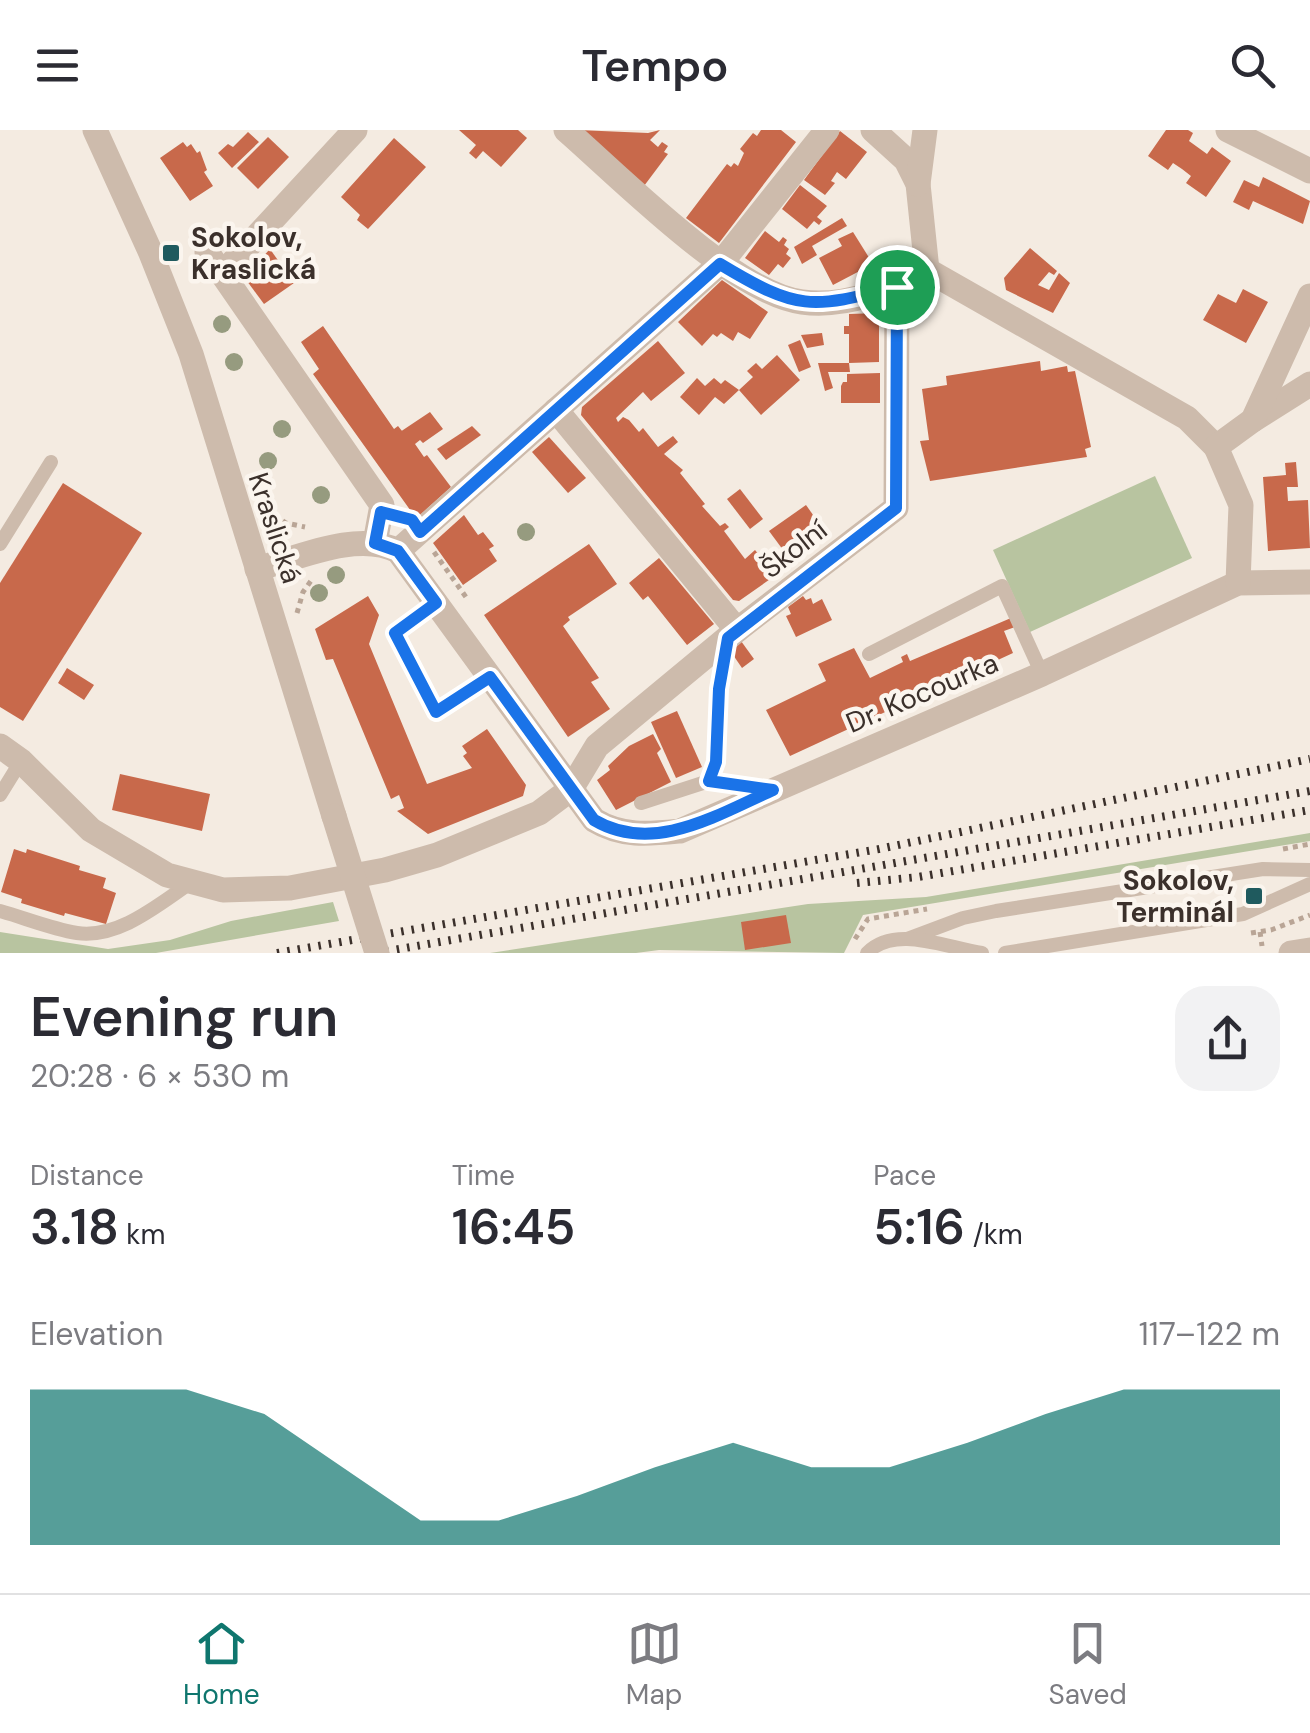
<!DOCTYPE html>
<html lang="en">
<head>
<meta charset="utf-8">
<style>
  :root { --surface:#fff; --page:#f2f2f3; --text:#2b2b33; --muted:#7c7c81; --line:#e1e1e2; --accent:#0f766e }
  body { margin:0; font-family:"DM Sans",sans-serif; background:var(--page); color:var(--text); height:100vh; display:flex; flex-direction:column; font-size:38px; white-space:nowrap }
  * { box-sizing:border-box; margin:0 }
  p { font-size:32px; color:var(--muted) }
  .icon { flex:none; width:55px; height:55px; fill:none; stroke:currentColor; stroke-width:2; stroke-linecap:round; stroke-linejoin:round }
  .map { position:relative; height:823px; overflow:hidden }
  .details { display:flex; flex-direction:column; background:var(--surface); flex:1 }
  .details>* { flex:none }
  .pin { position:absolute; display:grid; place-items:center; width:85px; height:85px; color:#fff; margin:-42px; border:5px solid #fff; border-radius:50%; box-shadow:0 2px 10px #0007 }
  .round { display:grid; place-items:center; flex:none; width:105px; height:105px; border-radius:30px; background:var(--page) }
  .head { display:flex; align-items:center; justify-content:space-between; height:170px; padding:0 30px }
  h1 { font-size:55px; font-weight:600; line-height:75px }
  .figures { display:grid; grid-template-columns:repeat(3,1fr); gap:15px; height:170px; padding:10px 30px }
  .figures div { display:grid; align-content:center }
  .figures b { font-size:50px; font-weight:600 }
  .figures small { font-size:28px; font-weight:400 }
  .figures p { font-size:28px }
  .chart { height:280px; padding:20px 30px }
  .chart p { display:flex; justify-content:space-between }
  .chart svg { width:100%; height:180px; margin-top:10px; fill:var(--accent); opacity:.7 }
  header { display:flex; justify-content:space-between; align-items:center; height:130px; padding:0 30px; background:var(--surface); font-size:45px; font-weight:600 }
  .tabs { display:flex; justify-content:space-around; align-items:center; height:140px; border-top:2px solid var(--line); background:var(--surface); font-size:28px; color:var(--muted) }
  .tabs a { display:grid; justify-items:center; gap:5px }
  .tabs .current { color:var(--accent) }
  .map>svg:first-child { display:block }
</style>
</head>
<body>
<header><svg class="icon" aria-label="menu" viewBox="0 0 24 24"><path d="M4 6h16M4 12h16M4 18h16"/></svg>Tempo<svg class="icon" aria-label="search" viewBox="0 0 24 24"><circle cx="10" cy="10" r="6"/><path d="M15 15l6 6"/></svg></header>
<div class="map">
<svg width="1310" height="823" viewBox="0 0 1310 823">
  <rect width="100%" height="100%" fill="#f4ebe1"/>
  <g fill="#b8c4a0">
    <path d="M 1155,346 L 1192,428 L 1030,502 L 993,420 Z"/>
    <path d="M 1310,703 L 1310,711 L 863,785 L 844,823 L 659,820 L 636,823 L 490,823 L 808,774 L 926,767 Z"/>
    <path d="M 333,772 L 339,791 L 156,823 L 0,823 L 0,802 L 108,819 L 170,810 L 231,791 Z"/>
  </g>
  <g fill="#c8694b">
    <path d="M 459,0 L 518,0 L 527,8 L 501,37 L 483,21 L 476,29 L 469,23 L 476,15 Z"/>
    <path d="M 578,0 L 648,3 L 660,0 L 650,10 L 658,17 L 662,12 L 668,16 L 664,22 L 668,24 L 644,56 Z"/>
    <path d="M 761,0 L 781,0 L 796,12 L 719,113 L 686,88 L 727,34 L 731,37 L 734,33 L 738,36 L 744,23 L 740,19 L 753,3 L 757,6 Z"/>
    <path d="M 1166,0 L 1188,0 L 1193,3 L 1189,11 L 1207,24 L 1212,17 L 1231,31 L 1206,67 L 1186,53 L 1191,46 L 1182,39 L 1173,33 L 1168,40 L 1148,26 Z"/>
    <path d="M 840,1 L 867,22 L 846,49 L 837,42 L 831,51 L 835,53 L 825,65 L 804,50 Z"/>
    <path d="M 248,2 L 259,12 L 232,38 L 218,23 L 228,14 L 233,17 Z"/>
    <path d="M 268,7 L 289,27 L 258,59 L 237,38 Z"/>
    <path d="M 394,8 L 426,37 L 368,99 L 357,90 L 360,85 L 341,67 Z"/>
    <path d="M 183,12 L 187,17 L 191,14 L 197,23 L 200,21 L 207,40 L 204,42 L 213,56 L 190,71 L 160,28 Z"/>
    <path d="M 1263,47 L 1310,71 L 1303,94 L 1253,71 L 1249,80 L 1233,72 L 1244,50 L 1259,57 Z"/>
    <path d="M 800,55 L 827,76 L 817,87 L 822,91 L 819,95 L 814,91 L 807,99 L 782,79 Z"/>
    <path d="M 842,88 L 847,96 L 812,116 L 817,125 L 802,134 L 794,117 Z"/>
    <path d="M 765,101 L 779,112 L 783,107 L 787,110 L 784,115 L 789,119 L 786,124 L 791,128 L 783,138 L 778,134 L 769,145 L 745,128 Z"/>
    <path d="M 853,102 L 873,134 L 833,155 L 819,128 L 842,116 L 838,109 Z"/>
    <path d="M 1030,118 L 1057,141 L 1054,145 L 1049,142 L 1038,155 L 1049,160 L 1059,143 L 1070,153 L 1053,183 L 1006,160 L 1004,148 Z"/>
    <path d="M 270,119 L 294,153 L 264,174 L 244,147 Z"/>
    <path d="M 722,150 L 768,182 L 750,209 L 738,202 L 733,211 L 721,203 L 717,207 L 713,204 L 702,216 L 678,192 Z"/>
    <path d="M 1243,159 L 1268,172 L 1246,213 L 1203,190 L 1218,164 L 1236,173 Z"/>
    <path d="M 879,183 L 879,232 L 849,233 L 849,204 L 844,204 L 844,196 L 849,196 L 849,184 Z"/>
    <path d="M 323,196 L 394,299 L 398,296 L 402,301 L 397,304 L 430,282 L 443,299 L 423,313 L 420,310 L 415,314 L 424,327 L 427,325 L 451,357 L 420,385 L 413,384 L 313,244 L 319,239 L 301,212 Z"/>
    <path d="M 822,203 L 824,215 L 807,218 L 801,205 Z"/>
    <path d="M 800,210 L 811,237 L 799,242 L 788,215 Z"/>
    <path d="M 658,211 L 685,243 L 651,271 L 643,262 L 616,288 L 618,292 L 623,287 L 629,290 L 639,302 L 643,298 L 658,317 L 673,306 L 678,312 L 664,324 L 683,340 L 680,343 L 705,374 L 702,376 L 720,396 L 725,393 L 729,397 L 724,401 L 745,429 L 755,420 L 776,445 L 739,471 L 733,470 L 581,285 L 582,277 Z"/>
    <path d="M 777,225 L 800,250 L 761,285 L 739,260 L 724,274 L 715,267 L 699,285 L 680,267 L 697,248 L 705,256 L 714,248 L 721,254 L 725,250 L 739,260 L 753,247 L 747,241 L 756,233 L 762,239 Z"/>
    <path d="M 1040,231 L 1041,241 L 1067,236 L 1068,242 L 1075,241 L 1091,317 L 1085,319 L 1087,327 L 930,351 L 920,311 L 929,310 L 922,259 L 947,255 L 946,246 Z"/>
    <path d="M 818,233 L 849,233 L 850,242 L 828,242 L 833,258 L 825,261 Z"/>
    <path d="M 880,243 L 880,273 L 841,273 L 841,256 L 843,252 L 847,252 L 847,244 Z"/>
    <path d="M 472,296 L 481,305 L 446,330 L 437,319 Z"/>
    <path d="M 549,307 L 586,348 L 568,363 L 532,322 Z"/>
    <path d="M 1296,332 L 1298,357 L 1287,357 L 1288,371 L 1308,370 L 1310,418 L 1268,421 L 1263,347 L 1286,345 L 1285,333 Z"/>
    <path d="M 63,353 L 142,403 L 23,591 L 0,577 L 0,453 Z"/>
    <path d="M 740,359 L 763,389 L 750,399 L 727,369 Z"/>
    <path d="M 806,375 L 828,406 L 792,432 L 769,401 Z"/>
    <path d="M 464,385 L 478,405 L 483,402 L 494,416 L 489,419 L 497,431 L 463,455 L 433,413 Z"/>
    <path d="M 589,414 L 617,454 L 568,487 L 570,490 L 563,496 L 599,548 L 591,552 L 610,579 L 568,607 L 484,485 Z"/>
    <path d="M 659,428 L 714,494 L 687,515 L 648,466 L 643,470 L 629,453 Z"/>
    <path d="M 368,466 L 379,485 L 369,514 L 427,654 L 472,638 L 463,626 L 467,623 L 462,616 L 487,599 L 526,655 L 523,666 L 428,704 L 397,681 L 404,678 L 399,665 L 391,669 L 333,529 L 326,530 L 315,499 Z"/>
    <path d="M 803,466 L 806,470 L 811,468 L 813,474 L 822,469 L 832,490 L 796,507 L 786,486 L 791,484 L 788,477 Z"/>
    <path d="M 1011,488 L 1015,497 L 1004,501 L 1013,523 L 790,626 L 766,580 L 826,551 L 818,534 L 854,518 L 870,548 L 903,532 L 901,527 L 907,524 L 910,531 Z"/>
    <path d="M 741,511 L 754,529 L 742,538 L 729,519 Z"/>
    <path d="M 67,538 L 94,555 L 84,570 L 58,553 Z"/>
    <path d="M 677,581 L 702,637 L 676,648 L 651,592 Z"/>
    <path d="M 653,604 L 661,619 L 657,623 L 671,652 L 616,680 L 597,650 L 610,640 L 608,636 L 629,616 Z"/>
    <path d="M 120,644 L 210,664 L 202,701 L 112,680 Z"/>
    <path d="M 14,719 L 26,723 L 27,719 L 80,736 L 79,740 L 106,748 L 103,758 L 116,763 L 106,794 L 65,783 L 64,786 L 21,773 L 22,769 L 1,762 Z"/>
    <path d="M 786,785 L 791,813 L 745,820 L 741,792 Z"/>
  </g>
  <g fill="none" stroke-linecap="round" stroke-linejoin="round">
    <g stroke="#b9a596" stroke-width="5" stroke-dasharray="5 5" stroke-linecap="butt">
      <path d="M 266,380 L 286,393 L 305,397"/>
      <path d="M 434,422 L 468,470"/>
      <path d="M 297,483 L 303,462 L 313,448"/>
      <path d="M 1283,719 L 1310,714"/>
      <path d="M 1260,802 L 1262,816"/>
      <path d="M 1251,803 L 1271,800 L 1310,785"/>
      <path d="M 855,809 L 868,789 L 927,779"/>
    </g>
    <g stroke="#cdbbac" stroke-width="14">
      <path d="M 0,414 L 51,332"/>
      <path d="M 436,473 L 395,503 L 435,582 L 489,547"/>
      <path d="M 869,524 L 1002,456 L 1042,544"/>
      <path d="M 709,651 L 716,632 L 719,559 L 728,509"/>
      <path d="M 0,665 L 21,631"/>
      <path d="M 641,673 L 709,651 L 768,660"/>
      <path d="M 0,781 C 25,788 52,799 77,803 C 119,809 159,774 192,752"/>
      <path d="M 907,809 L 963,788 L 996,781 L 1263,739 L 1310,740"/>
      <path d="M 867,823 C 895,794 947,818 982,823"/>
      <path d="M 1005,823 L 1243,784 L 1310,754"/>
    </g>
    <g stroke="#cdbbac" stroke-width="25">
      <path d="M 566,0 C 620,47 735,164 802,172 C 845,178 890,160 927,140"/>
      <path d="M 873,0 L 906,30 L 918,54 L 927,140"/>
      <path d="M 1228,0 L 1310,41"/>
      <path d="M 918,54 L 925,0"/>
      <path d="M 207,122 L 382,375 L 375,413"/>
      <path d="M 927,140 L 1187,288 L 1216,317"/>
      <path d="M 223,143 L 355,0"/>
      <path d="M 556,280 L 737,500"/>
      <path d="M 1253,290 L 1310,254"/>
      <path d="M 398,421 L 721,133 L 827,0"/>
      <path d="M 257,439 C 298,428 358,400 398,421 L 594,690 C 622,707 649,704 680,701 L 1042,544 L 1238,453 L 1310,452"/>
      <path d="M 1238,453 L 1241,375 L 1216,317 L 1253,290 L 1310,166"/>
      <path d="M 0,616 L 21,631 L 91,700 L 167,745 L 223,760 L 290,758 L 385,740 L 437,725 L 539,683 L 571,659 L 597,616 L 737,500 L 896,378 L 897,157"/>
      <path d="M 1291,823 L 1310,820"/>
    </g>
    <path stroke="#cdbbac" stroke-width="25" d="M 95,0 L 150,121 L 191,224 L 334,686"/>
    <g stroke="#3b302b" stroke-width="8" stroke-dasharray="2.5 8" stroke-linecap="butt">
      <path d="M 857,753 L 918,747 L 1310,680"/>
      <path d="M 277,823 L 879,719 L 1310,629"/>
      <path d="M 376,823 L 1310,661"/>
    </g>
    <path stroke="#cdbbac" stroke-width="25" d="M 334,686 L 377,823"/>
  </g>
  <g fill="#969b7f">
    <circle cx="222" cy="194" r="9"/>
    <circle cx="234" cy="232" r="9"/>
    <circle cx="282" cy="299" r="9"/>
    <circle cx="268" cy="331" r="9"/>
    <circle cx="321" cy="365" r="9"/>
    <circle cx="526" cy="402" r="9"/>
    <circle cx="336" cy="445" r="9"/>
    <circle cx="319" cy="463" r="9"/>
  </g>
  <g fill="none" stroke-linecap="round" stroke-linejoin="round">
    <g stroke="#fff" stroke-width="20">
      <path id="route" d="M 720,134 C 798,181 810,179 897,157 L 896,378 L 728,508 L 719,559 L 716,632 L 709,651 L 773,660 C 717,685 653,725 594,690 L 490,547 L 436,582 L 395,503 L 436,473 L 398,421 L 375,413 L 381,382 L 412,390 L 420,402 Z"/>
    </g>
    <use href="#route" stroke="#1a73e8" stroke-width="12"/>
  </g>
  <g fill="#1f5a5e" stroke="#fbf5ee" stroke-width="4">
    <rect x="161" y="113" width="20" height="20" rx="5"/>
    <rect x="1244" y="756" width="20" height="20" rx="5"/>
  </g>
  <g text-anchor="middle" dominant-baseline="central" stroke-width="9" stroke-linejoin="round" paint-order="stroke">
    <g font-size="28" font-weight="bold" fill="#3b302b" stroke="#fbf5ee" text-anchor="start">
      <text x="191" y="107">Sokolov,<tspan x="191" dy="32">Kraslická</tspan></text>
      <text x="1234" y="750" text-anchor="end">Sokolov,<tspan x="1234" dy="32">Terminál</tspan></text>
    </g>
    <g font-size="28" fill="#3b302b" stroke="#fbf5ee">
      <text transform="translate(275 398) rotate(72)">Kraslická</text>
      <text transform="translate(794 419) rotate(-38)">Školní</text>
      <text transform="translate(922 563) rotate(-23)">Dr. Kocourka</text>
    </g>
  </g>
</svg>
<div class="pin" style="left:897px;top:157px;background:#1e9e55"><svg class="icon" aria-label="arrive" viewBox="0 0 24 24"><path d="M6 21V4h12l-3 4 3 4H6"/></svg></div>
</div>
<section class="details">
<div class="head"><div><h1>Evening run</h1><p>20:28 · 6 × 530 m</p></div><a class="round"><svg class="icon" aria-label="share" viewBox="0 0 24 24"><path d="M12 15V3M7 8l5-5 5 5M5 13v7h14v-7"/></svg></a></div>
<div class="figures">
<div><p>Distance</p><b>3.18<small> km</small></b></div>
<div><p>Time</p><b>16:45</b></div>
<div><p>Pace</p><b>5:16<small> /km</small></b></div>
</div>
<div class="chart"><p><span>Elevation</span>117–122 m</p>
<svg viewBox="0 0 160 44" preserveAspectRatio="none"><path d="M0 44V6L10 6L20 6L30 12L40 25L50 38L60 38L70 32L80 25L90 19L100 25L110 25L120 19L130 12L140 6L150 6L160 6V44z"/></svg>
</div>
</section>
<nav class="tabs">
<a class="current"><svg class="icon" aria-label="home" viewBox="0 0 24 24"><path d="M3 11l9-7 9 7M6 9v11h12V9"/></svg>Home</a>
<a><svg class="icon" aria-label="map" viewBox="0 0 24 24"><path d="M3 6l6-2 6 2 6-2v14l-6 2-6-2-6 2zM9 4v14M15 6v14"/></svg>Map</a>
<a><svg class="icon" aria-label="saved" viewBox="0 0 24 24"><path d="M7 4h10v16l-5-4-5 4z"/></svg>Saved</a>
</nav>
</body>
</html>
